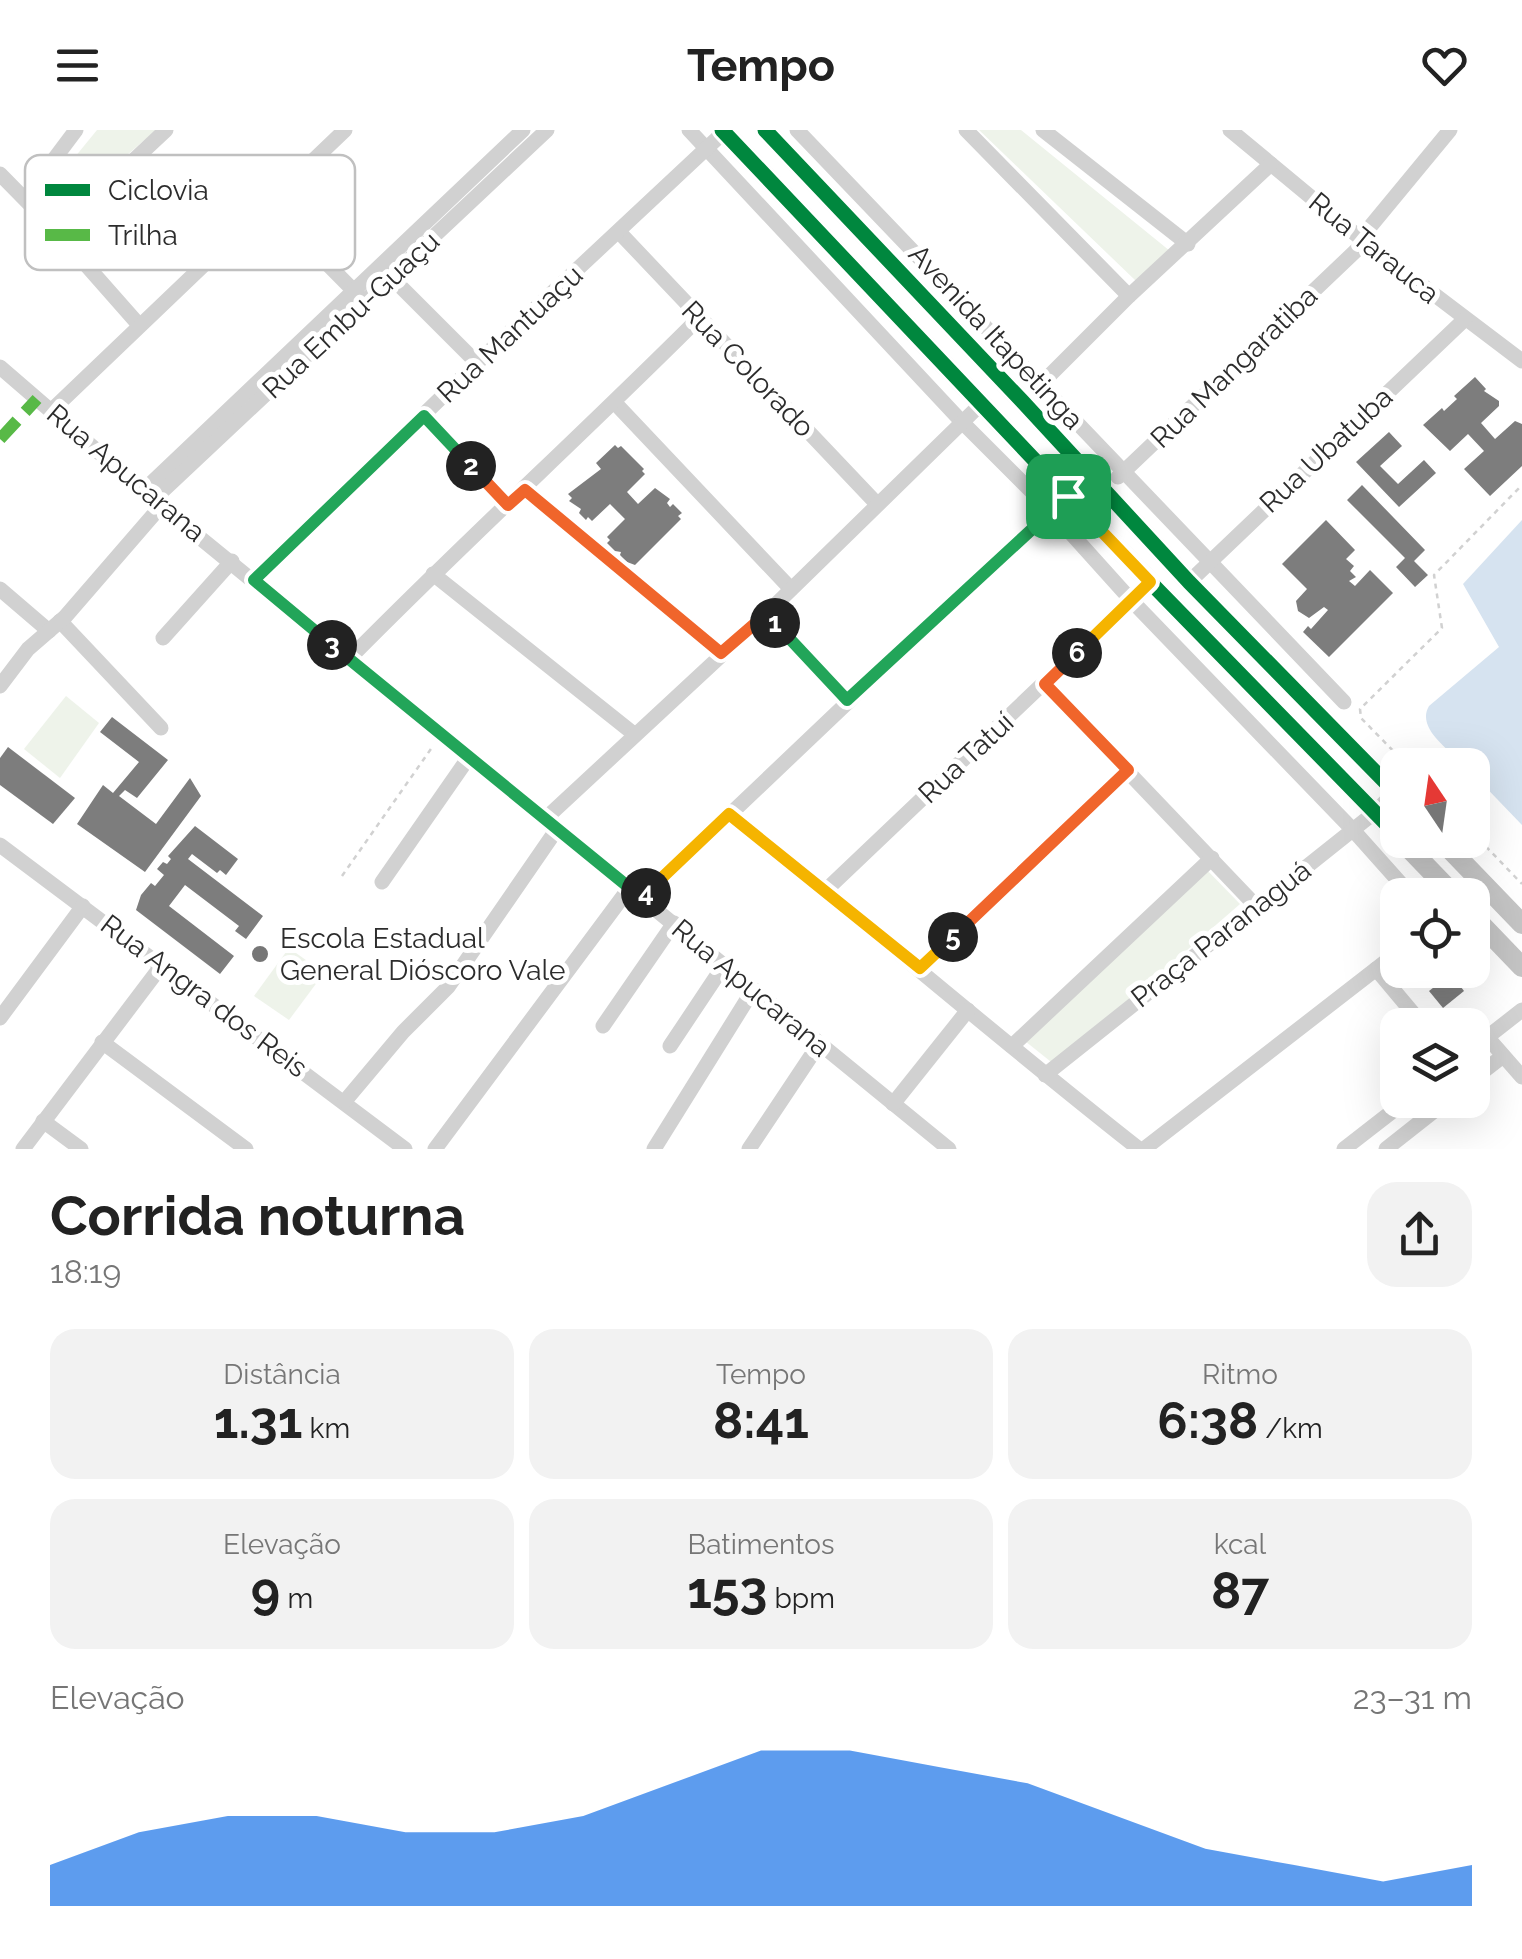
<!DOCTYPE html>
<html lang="pt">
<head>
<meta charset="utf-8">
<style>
  :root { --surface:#fff; --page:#f2f2f2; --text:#222; --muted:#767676; --accent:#1a73e8 }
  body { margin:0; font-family:Raleway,sans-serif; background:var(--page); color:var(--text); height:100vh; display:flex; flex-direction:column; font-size:38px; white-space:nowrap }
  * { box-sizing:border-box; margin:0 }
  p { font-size:32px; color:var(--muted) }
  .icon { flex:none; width:55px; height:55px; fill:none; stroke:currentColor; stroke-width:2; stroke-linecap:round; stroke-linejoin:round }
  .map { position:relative; height:1019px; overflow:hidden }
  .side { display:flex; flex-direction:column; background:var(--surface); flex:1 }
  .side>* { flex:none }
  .needle { width:65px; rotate:347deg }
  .fabs { position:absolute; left:1380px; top:618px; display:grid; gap:20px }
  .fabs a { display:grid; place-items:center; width:110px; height:110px; border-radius:20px; background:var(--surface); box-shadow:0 10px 40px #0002; font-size:50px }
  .pin { position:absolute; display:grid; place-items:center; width:85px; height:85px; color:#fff; margin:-42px; border-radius:20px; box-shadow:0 5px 15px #0006 }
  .km { position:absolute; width:50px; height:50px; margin:-25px; border-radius:50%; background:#222; color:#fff; font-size:28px; line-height:50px; text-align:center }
  .round { display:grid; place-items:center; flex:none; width:105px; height:105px; border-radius:30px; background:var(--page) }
  .overview { display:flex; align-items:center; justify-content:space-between; height:170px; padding:0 50px }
  h1 { font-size:55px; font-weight:700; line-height:75px }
  .stats { display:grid; grid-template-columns:repeat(3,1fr); gap:15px; height:170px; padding:10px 50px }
  .stats div { display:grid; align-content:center; border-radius:25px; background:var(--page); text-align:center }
  .stats b { font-size:50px; font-weight:700 }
  .stats small { font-size:28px; font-weight:400 }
  .stats p { font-size:28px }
  .chart { height:280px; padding:20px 50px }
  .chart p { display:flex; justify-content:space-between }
  .chart svg { width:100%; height:180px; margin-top:10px; fill:var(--accent); opacity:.7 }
  header { display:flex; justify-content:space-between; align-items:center; height:130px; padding:0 50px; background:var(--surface); font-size:45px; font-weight:700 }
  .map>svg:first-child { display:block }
</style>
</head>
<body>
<header><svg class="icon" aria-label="menu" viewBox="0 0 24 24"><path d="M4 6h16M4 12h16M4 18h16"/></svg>Tempo<svg class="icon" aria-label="heart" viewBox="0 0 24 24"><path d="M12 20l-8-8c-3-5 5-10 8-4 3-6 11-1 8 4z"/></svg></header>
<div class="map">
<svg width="1522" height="1019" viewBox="0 0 1522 1019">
  <rect width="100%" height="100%" fill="#fff"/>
  <g fill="#eef3ea">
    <path d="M 97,0 L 156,0 L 61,82 L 44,65 Z"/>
    <path d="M 979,0 L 1021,0 L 1170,121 L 1136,151 Z"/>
    <path d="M 66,566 L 99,593 L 60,648 L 24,619 Z"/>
    <path d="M 1204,737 L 1240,774 L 1055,935 L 1025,911 Z"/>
    <path d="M 289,818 L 324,843 L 289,890 L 254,866 Z"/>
  </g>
  <path fill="#d6e3f0" d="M 1522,390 L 1522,695 L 1473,644 L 1472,635 L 1464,635 C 1448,619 1416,598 1429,576 L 1499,517 L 1463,454 Z"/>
  <g fill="#7d7d7d">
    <path d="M 1475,247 L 1486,259 L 1484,261 L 1499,271 L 1499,276 L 1481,293 L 1495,309 L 1515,291 L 1522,294 L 1522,336 L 1490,366 L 1464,339 L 1484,321 L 1468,304 L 1450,321 L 1423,295 L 1442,278 L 1444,281 L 1457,269 L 1454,266 Z"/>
    <path d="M 1389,302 L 1402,316 L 1380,336 L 1398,354 L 1424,330 L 1436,343 L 1399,377 L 1356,332 Z"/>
    <path d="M 615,315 L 618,318 L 621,316 L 644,339 L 642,341 L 645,344 L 627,362 L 638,374 L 655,358 L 670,369 L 667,373 L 670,377 L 673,374 L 682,383 L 678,386 L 681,389 L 635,435 L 627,432 L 620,425 L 621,422 L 615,421 L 607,413 L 610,410 L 607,407 L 625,389 L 610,374 L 592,391 L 588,387 L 586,390 L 579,383 L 581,379 L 569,371 L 572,368 L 568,364 L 601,339 L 596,333 Z"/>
    <path d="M 1362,355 L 1425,420 L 1414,431 L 1428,445 L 1415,457 L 1396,437 L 1405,428 L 1347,370 Z"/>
    <path d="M 1326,390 L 1355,420 L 1346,429 L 1354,436 L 1350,441 L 1356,447 L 1349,451 L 1355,456 L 1370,440 L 1393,463 L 1329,527 L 1303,502 L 1308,496 L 1311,499 L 1328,480 L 1324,477 L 1309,488 L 1298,481 L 1296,471 L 1307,459 L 1282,434 Z"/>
    <path d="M 112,587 L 168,630 L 137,668 L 125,660 L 119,666 L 156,694 L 190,648 L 201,666 L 145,742 L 77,694 L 103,655 L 113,663 L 139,632 L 100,602 Z"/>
    <path d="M 8,617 L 75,668 L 53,694 L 0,655 L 0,628 Z"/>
    <path d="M 195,696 L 238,729 L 226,745 L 220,740 L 217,743 L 192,724 L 188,729 L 263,786 L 246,809 L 235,801 L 239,796 L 185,755 L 169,776 L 234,826 L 220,844 L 136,780 L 141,765 L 151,753 L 155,756 L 164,745 L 157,739 L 163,732 L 167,734 L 171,729 L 168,726 Z"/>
    <path d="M 1451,844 L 1464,861 L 1443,878 L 1429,861 Z"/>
  </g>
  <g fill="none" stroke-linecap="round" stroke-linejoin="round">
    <g stroke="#d1d1d1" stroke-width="2.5" stroke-dasharray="5 5" stroke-linecap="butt">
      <path d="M 1407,635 L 1361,588 L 1360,579 L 1442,498 L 1434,445 L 1522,355"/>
      <path d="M 1472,702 L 1522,754"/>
      <path d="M 342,746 L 433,616"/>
    </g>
    <g stroke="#d1d1d1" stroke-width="15">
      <path d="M 689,0 L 962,292 L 1050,380 L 1131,470 L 1353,700 L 1411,765"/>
      <path d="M 797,0 L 1344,572"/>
      <path d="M 966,0 L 1129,166"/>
      <path d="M 1043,0 L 1188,114"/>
      <path d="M 1230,0 L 1365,112 L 1522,231"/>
      <path d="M 0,44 L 57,102 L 139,195"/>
      <path d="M 25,68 L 76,0"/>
      <path d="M 269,75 L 358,165"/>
      <path d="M 57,102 L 166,0"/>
      <path d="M 619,102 L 877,374"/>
      <path d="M 1360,109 L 1450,0"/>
      <path d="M 386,142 L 477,233"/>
      <path d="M 0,237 L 161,376 L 949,1019"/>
      <path d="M 1036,259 L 1129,166 L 1271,34"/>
      <path d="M 615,273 L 791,459"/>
      <path d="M 52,280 L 345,0"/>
      <path d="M 424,286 L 507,375"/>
      <path d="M 1118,347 L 1365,112"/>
      <path d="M 525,359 L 721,523"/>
      <path d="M 143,361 L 523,0"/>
      <path d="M 154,369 L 547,0"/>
      <path d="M 433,444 L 634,604"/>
      <path d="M 254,449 L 477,233 L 724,2"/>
      <path d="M 1189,452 L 1465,189"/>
      <path d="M 0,459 L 49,501"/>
      <path d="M 766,484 L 847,570"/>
      <path d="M 60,491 L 161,598"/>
      <path d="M 163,508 L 232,431"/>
      <path d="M 349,529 C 463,413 584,303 699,188"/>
      <path d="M 1045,555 L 1255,775"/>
      <path d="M 0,556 L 28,519 L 65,487 L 161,376"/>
      <path d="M 729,684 C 867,795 1000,910 1139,1019"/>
      <path d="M 545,689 L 766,484 L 981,274"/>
      <path d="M 0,715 L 405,1019"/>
      <path d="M 382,752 L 469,627"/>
      <path d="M 825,761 L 1150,452"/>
      <path d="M 1466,765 L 1480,751"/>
      <path d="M 642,768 L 1050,380 L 1093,348"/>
      <path d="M 920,838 L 1128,640"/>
      <path d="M 1376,839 L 1423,895"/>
      <path d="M 0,888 L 83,776"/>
      <path d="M 603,896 L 674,793"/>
      <path d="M 1487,907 L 1522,947"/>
      <path d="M 102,912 L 246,1019"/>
      <path d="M 670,916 L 724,835"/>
      <path d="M 1012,916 L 1212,728"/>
      <path d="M 1472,919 L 1522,880"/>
      <path d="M 1045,945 L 1374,683 L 1395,662"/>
      <path d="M 1472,950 L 1503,926"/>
      <path d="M 345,971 L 403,902 L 448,857 L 557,699"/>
      <path d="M 893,974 L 968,880"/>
      <path d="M 43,991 L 81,1019"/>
      <path d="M 23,1019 L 162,835"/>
      <path d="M 435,1019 L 630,757"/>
      <path d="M 654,1019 L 753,860"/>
      <path d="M 749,1019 L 819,914"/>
      <path d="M 1144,1019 L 1398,822"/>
      <path d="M 1344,1019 L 1407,970"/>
      <path d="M 1386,1019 L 1448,970"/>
    </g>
    <g stroke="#c4c4c4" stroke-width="20">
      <path d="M 722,0 L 1150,452 L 1398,706"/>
      <path d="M 765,0 L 1022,271 L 1189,452 L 1398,665"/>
      <path d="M 1401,710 L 1454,765"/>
      <path d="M 1441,710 L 1522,794"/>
      <path d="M 1472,785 L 1522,837"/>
    </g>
    <path stroke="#58b947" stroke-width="12" stroke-dasharray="25 12" stroke-linecap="butt" d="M 0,309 L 37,269"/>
    <g stroke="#fff" stroke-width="21">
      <g id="cycleway">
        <path d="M 722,0 L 1150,452 L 1398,706"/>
        <path d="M 765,0 L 1022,271 L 1189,452 L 1398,665"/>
      </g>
    </g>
    <use href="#cycleway" stroke="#00873e" stroke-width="15"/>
  </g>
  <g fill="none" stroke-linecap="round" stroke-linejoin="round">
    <g stroke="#fff" stroke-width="20">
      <path id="split-1" d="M 775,493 L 847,570 L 1068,366"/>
    </g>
    <g stroke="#fff" stroke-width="20">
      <path id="split-2" d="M 471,336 L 508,375 L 525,360 L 721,523 L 766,484 L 775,493"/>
    </g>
    <g stroke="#fff" stroke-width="20">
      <path id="split-3" d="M 332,515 L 254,450 L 424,286 L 471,336"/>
    </g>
    <g stroke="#fff" stroke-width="20">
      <path id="split-4" d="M 332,515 L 642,768 L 646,763"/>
    </g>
    <g stroke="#fff" stroke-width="20">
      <path id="split-5" d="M 646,763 L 729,684 L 920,838 L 953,807"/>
    </g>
    <g stroke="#fff" stroke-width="20">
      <path id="split-6" d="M 953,807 L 1128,640 L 1045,554 L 1077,523"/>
    </g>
    <g stroke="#fff" stroke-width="20">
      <path id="split-7" d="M 1068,366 L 1150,452 L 1077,523"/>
    </g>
    <use href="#split-1" stroke="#22a559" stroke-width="12"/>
    <use href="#split-2" stroke="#f0652b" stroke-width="12"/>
    <use href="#split-3" stroke="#22a559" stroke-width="12"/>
    <use href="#split-4" stroke="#22a559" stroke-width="12"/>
    <use href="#split-5" stroke="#f5b400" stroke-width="12"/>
    <use href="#split-6" stroke="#f0652b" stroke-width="12"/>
    <use href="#split-7" stroke="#f5b400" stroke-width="12"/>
  </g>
  <circle fill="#767676" stroke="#fff" stroke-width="4" cx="260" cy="824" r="10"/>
  <g text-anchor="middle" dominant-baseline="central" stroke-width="10" stroke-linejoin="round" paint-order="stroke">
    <g font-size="28" fill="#2c2c2c" stroke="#fff">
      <text transform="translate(1374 118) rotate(39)">Rua Tarauca</text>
      <text transform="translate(351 185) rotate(-43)">Rua Embu-Guaçu</text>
      <text transform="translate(510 204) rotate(-43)">Rua Mantuaçu</text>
      <text transform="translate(996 207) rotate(47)">Avenida Itapetinga</text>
      <text transform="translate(1234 237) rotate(-44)">Rua Mangaratiba</text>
      <text transform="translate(748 239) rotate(46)">Rua Colorado</text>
      <text transform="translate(1326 320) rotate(-43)">Rua Ubatuba</text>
      <text transform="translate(126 343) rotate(40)">Rua Apucarana</text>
      <text transform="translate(966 628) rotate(-43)">Rua Tatuí</text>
      <text transform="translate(1221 804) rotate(-38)">Praça Paranaguá</text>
      <text transform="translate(751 858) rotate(40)">Rua Apucarana</text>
      <text transform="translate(204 866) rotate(37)">Rua Angra dos Reis</text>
    </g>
    <g font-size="28" fill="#2c2c2c" stroke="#fff" text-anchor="start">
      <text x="280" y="808">Escola Estadual<tspan x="280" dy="32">General Dióscoro Vale</tspan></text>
    </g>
  </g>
  <rect x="25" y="25" width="330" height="115" rx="15" fill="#fff" stroke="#c0c0c0" stroke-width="2.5"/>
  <rect x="45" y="54" width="45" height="12" fill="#00873e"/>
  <rect x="45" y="99" width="45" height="12" fill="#58b947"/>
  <g font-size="28" fill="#2c2c2c">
    <text x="108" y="70">Ciclovia</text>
    <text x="108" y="115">Trilha</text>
  </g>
</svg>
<div class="fabs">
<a><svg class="needle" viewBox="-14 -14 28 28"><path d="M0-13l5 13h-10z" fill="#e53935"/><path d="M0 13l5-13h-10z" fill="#767676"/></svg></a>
<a><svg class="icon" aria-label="locate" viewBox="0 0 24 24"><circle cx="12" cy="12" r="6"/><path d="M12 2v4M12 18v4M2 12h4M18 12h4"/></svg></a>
<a><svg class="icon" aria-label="layers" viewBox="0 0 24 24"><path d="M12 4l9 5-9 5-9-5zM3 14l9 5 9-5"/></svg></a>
</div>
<div class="pin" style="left:1068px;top:366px;background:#1e9e55"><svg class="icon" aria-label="arrive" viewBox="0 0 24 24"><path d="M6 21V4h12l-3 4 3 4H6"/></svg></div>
<b class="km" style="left:775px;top:493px">1</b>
<b class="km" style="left:471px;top:336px">2</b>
<b class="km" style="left:332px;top:515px">3</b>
<b class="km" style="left:646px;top:763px">4</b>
<b class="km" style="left:953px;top:807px">5</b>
<b class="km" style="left:1077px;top:523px">6</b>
</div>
<section class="side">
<div class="overview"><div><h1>Corrida noturna</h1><p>18:19</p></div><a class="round"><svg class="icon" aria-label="share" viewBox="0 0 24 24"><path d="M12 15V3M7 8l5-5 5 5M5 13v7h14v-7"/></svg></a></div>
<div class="stats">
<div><p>Distância</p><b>1.31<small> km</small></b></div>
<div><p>Tempo</p><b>8:41</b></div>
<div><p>Ritmo</p><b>6:38<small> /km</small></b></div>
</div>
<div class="stats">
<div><p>Elevação</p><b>9<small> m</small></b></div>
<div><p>Batimentos</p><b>153<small> bpm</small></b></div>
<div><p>kcal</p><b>87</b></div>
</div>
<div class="chart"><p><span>Elevação</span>23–31 m</p>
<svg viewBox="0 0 160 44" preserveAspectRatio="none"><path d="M0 44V34L10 26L20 22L30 22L40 26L50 26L60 22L70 14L80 6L90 6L100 10L110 14L120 22L130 30L140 34L150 38L160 34V44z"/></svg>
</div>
</section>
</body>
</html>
